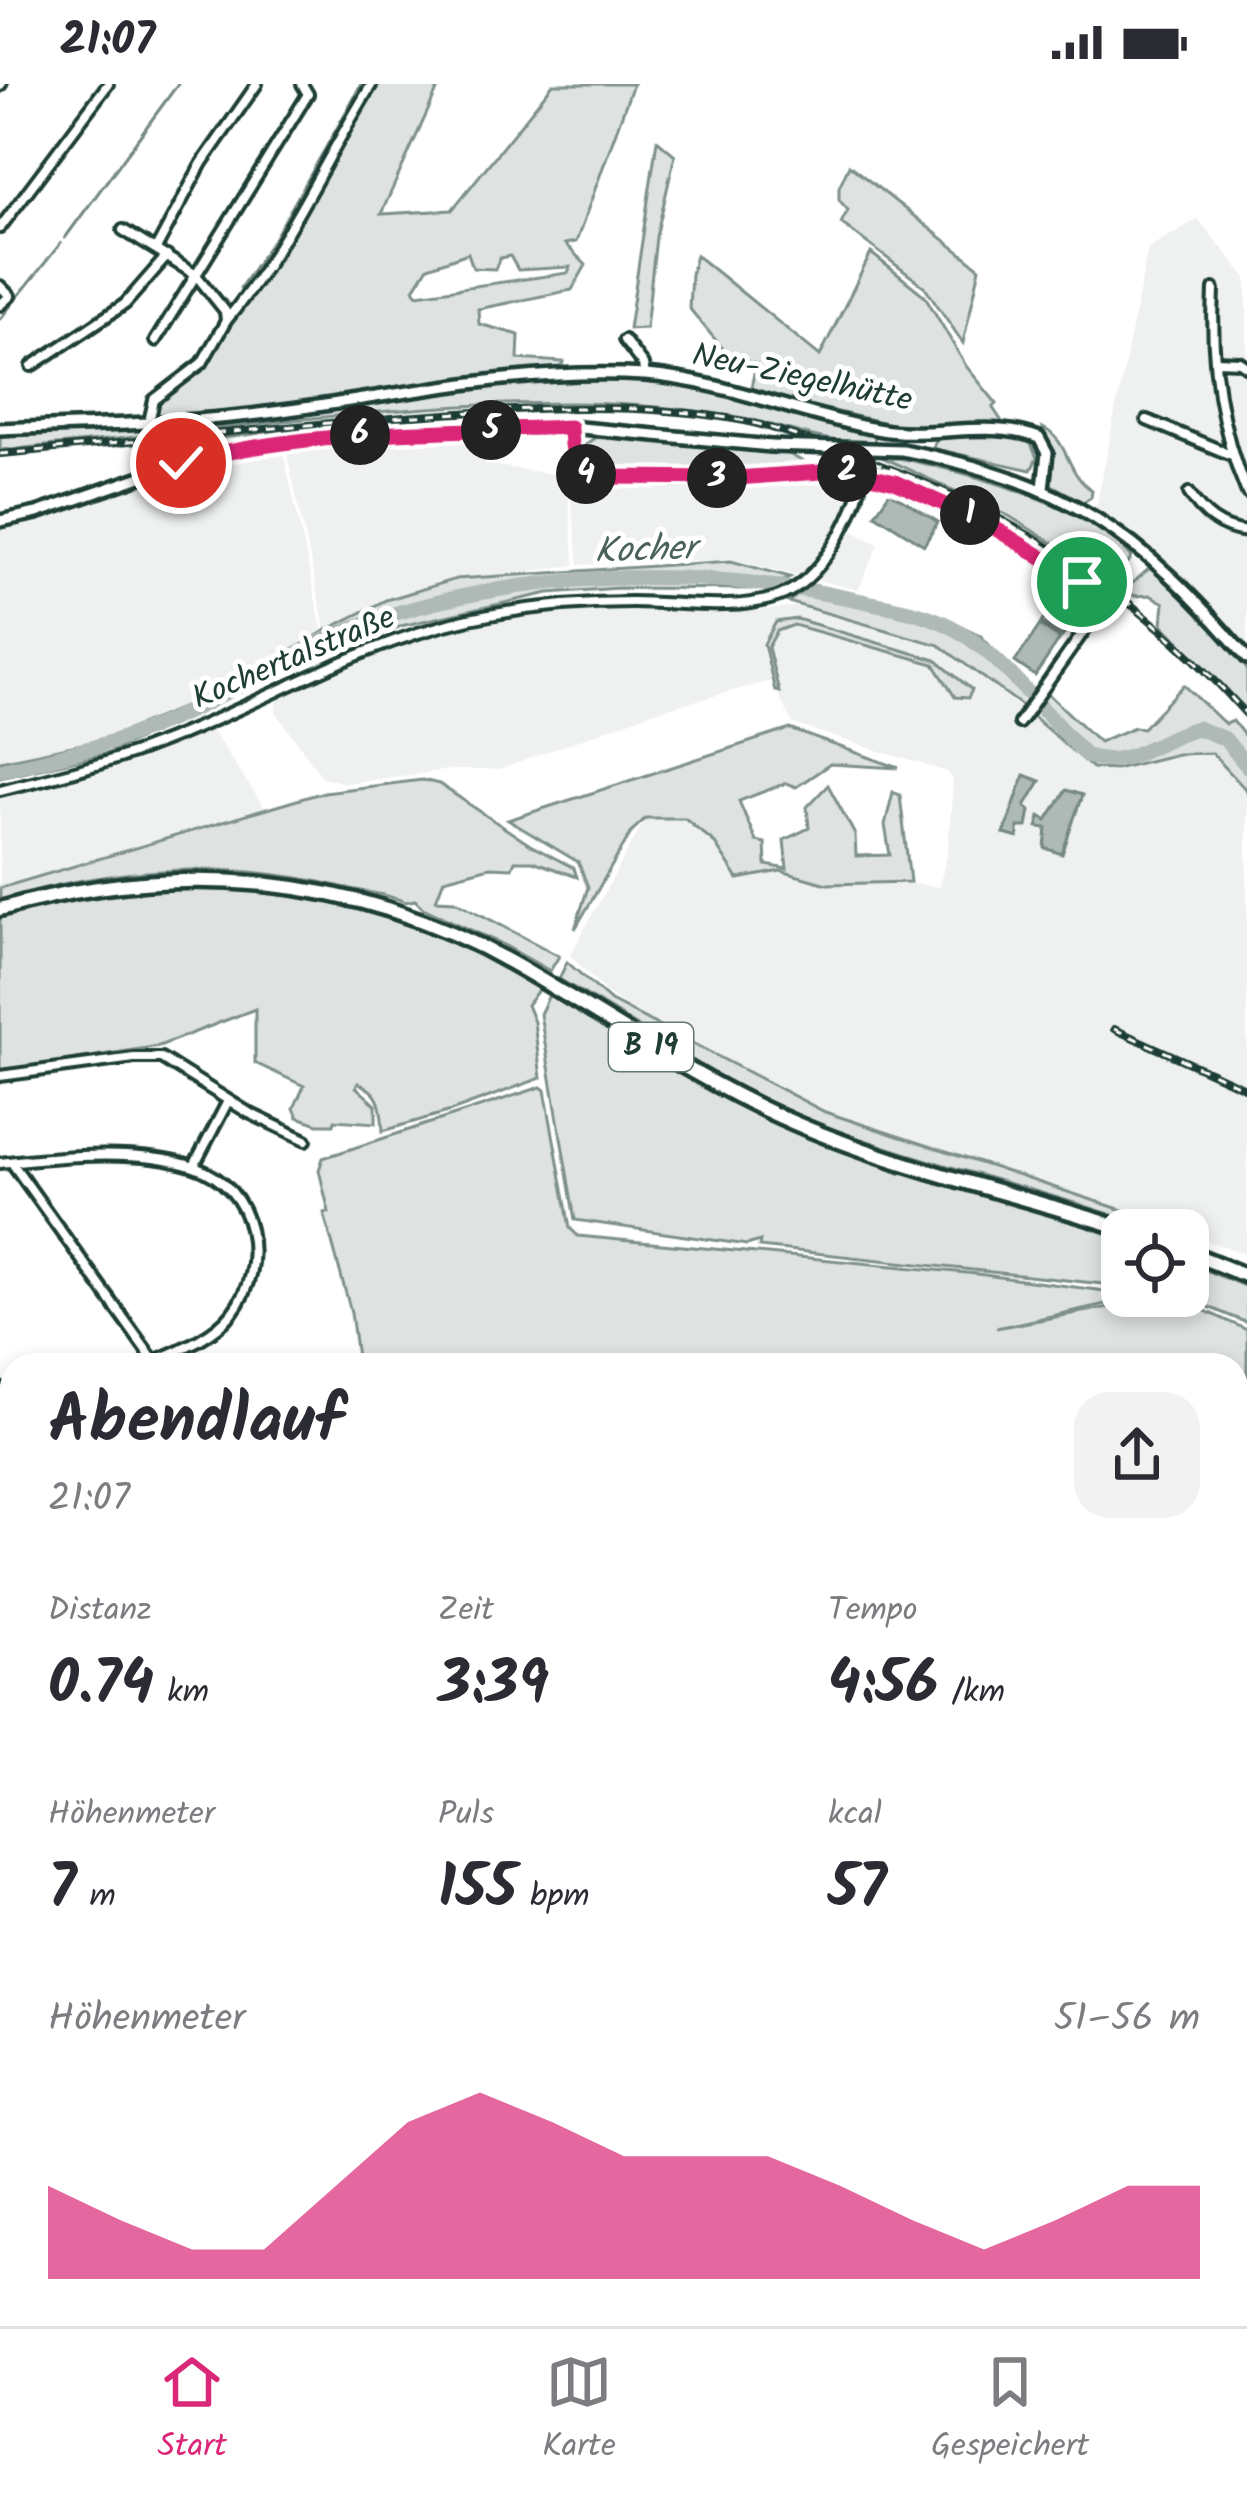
<!DOCTYPE html>
<html lang="de">
<head>
<meta charset="utf-8">
<style>
  :root { --surface:#fff; --page:#f2f2f3; --text:#2b2b33; --muted:#7c7c81; --line:#e1e1e2; --accent:#db2777 }
  body { margin:0; font-family:Kalam,sans-serif; background:var(--page); color:var(--text); height:100vh; display:flex; flex-direction:column; font-size:45px; white-space:nowrap }
  * { box-sizing:border-box; margin:0 }
  p { font-size:39px; color:var(--muted) }
  .icon { flex:none; width:66px; height:66px; fill:none; stroke:currentColor; stroke-width:2; stroke-linecap:round; stroke-linejoin:round }
  .map { position:relative; flex:1; overflow:hidden }
  .panel { position:absolute; left:0px; top:1269px; width:1248px; height:975px; display:flex; flex-direction:column; background:var(--surface); border-radius:36px 36px 0 0; box-shadow:0 6px 18px #0003 }
  .panel>* { flex:none }
  .controls { position:absolute; left:1101px; top:1125px; display:grid; gap:24px }
  .controls a { display:grid; place-items:center; width:108px; height:108px; border-radius:24px; background:var(--surface); box-shadow:0 6px 18px #0003; font-size:60px }
  .pin { position:absolute; display:grid; place-items:center; width:102px; height:102px; color:#fff; margin:-51px; border:6px solid #fff; border-radius:50%; box-shadow:0 3px 12px #0007 }
  .km { position:absolute; width:60px; height:60px; margin:-30px; border-radius:50%; background:#222; color:#fff; font-size:33px; line-height:60px; text-align:center }
  .round { display:grid; place-items:center; flex:none; width:126px; height:126px; border-radius:36px; background:var(--page) }
  .head { display:flex; align-items:center; justify-content:space-between; height:204px; padding:0 48px }
  h1 { font-size:66px; font-weight:700; line-height:90px }
  .metrics { display:grid; grid-template-columns:repeat(3,1fr); gap:18px; height:204px; padding:12px 48px }
  .metrics div { display:grid; align-content:center }
  .metrics b { font-size:60px; font-weight:700 }
  .metrics small { font-size:33px; font-weight:400 }
  .metrics p { font-size:33px }
  .chart { height:336px; padding:24px 48px }
  .chart p { display:flex; justify-content:space-between }
  .chart svg { width:100%; height:216px; margin-top:12px; fill:var(--accent); opacity:.7 }
  .status { display:flex; justify-content:space-between; align-items:center; height:84px; padding:0 60px; background:var(--surface); direction:ltr }
  .status svg { height:33px; fill:currentColor }
  .dock { display:flex; justify-content:space-around; align-items:center; height:168px; border-top:3px solid var(--line); background:var(--surface); font-size:33px; color:var(--muted) }
  .dock a { display:grid; justify-items:center; gap:6px }
  .dock .on { color:var(--accent) }
  .map>svg:first-child { display:block }
</style>
</head>
<body>
<div class="status"><b>21:07</b><svg viewBox="0 0 49 12"><path d="M0 12V9h3v3zM5 12V6h3v6zM10 12V3h3v9zM15 12V0h3v12zM26 1h20v11H26zM47 4h2v5h-2z"/></svg></div>
<div class="map">
<svg width="1247" height="2242" viewBox="0 0 1247 2242">
  <rect width="100%" height="100%" fill="#fff"/>
  <filter id="ink" filterUnits="userSpaceOnUse"><feTurbulence type="fractalNoise" baseFrequency=".00833" numOctaves="2"/><feDisplacementMap in="SourceGraphic" scale="24" xChannelSelector="R" yChannelSelector="G"/><feConvolveMatrix kernelMatrix="1 2 1 2 8 2 1 2 1" color-interpolation-filters="sRGB"/></filter>
  <g filter="url(#ink)">
    <g fill="#eef1f0">
      <path d="M 1198,135 L 1247,194 L 1247,569 L 1201,516 L 1151,468 L 1095,429 L 1148,164 Z"/>
      <path d="M 484,356 L 485,380 L 566,392 L 575,481 L 461,497 L 326,548 L 286,366 Z"/>
      <path d="M 283,366 L 323,550 L 243,598 L 178,625 L 69,666 L 0,677 L 0,433 L 34,426 L 183,381 Z"/>
      <path d="M 811,390 L 834,392 L 850,401 L 841,439 L 879,460 L 858,506 L 732,475 L 579,481 L 568,392 L 600,401 L 732,399 Z"/>
      <path d="M 799,522 L 938,563 L 1022,625 L 1092,685 L 1116,687 L 1177,671 L 1212,670 L 1247,709 L 1247,1170 L 1188,1150 L 1188,1146 L 1177,1146 L 825,1028 L 644,935 L 608,910 L 570,871 L 646,734 L 685,734 L 714,758 L 738,795 L 795,785 L 939,803 L 948,767 L 953,696 L 947,688 L 793,640 L 771,597 L 652,628 L 499,686 L 449,686 L 345,699 L 322,693 L 276,628 L 277,608 L 333,582 L 416,552 L 470,539 L 562,526 L 758,527 Z"/>
      <path d="M 210,644 L 266,726 L 0,804 L 0,710 L 140,673 Z"/>
    </g>
    <g fill="#dee3e2" stroke="#7e908b" stroke-width="3" fill-rule="evenodd">
      <path d="M 361,0 L 440,0 L 381,130 L 452,126 L 553,0 L 633,0 L 576,158 L 565,160 L 586,181 L 572,206 L 478,225 L 479,240 L 519,251 L 518,275 L 564,278 L 558,293 L 646,295 L 747,314 L 875,348 L 874,361 C 828,360 786,343 740,334 C 687,324 630,320 576,319 C 384,318 191,351 0,366 L 0,346 L 149,338 L 154,316 L 202,279 L 226,237 L 245,218 ZM 468,169 L 473,184 L 495,185 L 500,174 L 510,172 L 518,186 L 570,183 L 568,189 L 418,210 L 414,205 L 428,183 Z"/>
      <path d="M 657,56 L 675,71 L 656,153 L 646,244 L 629,245 Z"/>
      <path d="M 849,81 L 980,184 L 963,259 L 925,203 L 841,139 L 848,126 L 839,116 L 839,103 Z"/>
      <path d="M 871,169 L 925,212 L 966,282 L 997,320 L 993,324 L 1003,339 L 904,343 L 750,308 L 756,280 L 728,271 L 689,224 L 691,190 L 696,171 L 820,272 Z"/>
      <path d="M 1043,344 C 1070,357 1065,389 1092,406 L 1091,413 L 1083,418 L 1048,399 L 1051,368 Z"/>
      <path d="M 269,350 L 269,353 L 179,373 L 170,371 L 167,358 Z"/>
      <path d="M 1020,351 L 1031,360 L 1037,374 L 1031,386 L 931,364 L 939,353 Z"/>
      <path d="M 607,352 L 789,370 L 805,379 L 735,387 L 598,384 L 582,371 L 583,362 L 596,353 Z"/>
      <path d="M 898,374 C 963,387 1090,420 1132,473 L 1117,499 L 1009,432 L 886,375 Z"/>
      <path d="M 731,477 L 790,493 L 763,505 L 619,504 L 549,509 L 401,542 L 301,580 L 108,669 L 0,693 L 0,677 L 106,655 L 240,600 L 323,548 L 386,516 L 456,495 Z"/>
      <path d="M 1152,482 L 1196,520 L 1247,585 L 1247,626 L 1162,540 L 1164,519 L 1150,511 L 1134,512 L 1126,505 Z"/>
      <path d="M 812,501 L 927,526 L 980,551 L 1032,607 L 1025,624 L 939,561 L 788,518 Z"/>
      <path d="M 797,535 L 936,576 L 972,606 L 968,614 L 955,613 L 934,580 L 794,541 L 777,547 L 768,563 L 779,608 L 775,607 L 764,560 L 776,538 Z"/>
      <path d="M 1184,601 L 1225,640 L 1233,637 L 1247,655 L 1247,707 L 1212,669 L 1177,670 L 1116,685 L 1092,684 L 1032,632 L 1046,608 L 1099,658 L 1134,643 L 1143,644 Z"/>
      <path d="M 790,645 L 899,684 L 830,680 L 796,703 L 786,699 L 739,717 L 756,757 L 765,759 L 766,781 L 787,785 L 784,756 L 809,744 L 807,723 L 828,701 L 855,751 L 856,772 L 890,771 L 885,741 L 893,708 L 900,711 L 910,798 L 827,800 L 781,787 L 738,795 L 714,758 L 685,734 L 646,734 L 632,747 L 575,845 L 588,803 L 578,778 L 508,736 Z"/>
      <path d="M 422,696 L 439,700 L 530,761 L 574,784 L 577,793 L 533,777 L 515,777 L 512,784 L 490,783 L 444,795 L 436,816 L 455,817 L 559,872 L 550,887 L 502,860 L 423,824 L 415,816 L 405,818 C 388,810 369,809 351,805 C 235,775 114,781 0,816 L 0,804 L 324,708 Z"/>
      <path d="M 200,802 L 335,817 L 452,856 L 541,902 L 527,921 L 534,938 L 541,994 L 451,1027 L 383,1047 C 381,1023 382,1009 358,999 L 356,1003 L 376,1021 L 376,1039 L 335,1036 L 334,1040 L 318,1040 L 298,1033 L 294,1024 L 304,1002 L 255,979 L 255,925 L 159,962 L 0,987 L 0,831 L 119,805 Z"/>
      <path d="M 567,878 L 611,917 L 825,1028 L 1183,1146 L 1154,1146 C 1034,1100 906,1078 789,1027 C 707,991 636,939 559,895 Z"/>
      <path d="M 550,909 L 629,959 L 781,1041 L 898,1088 L 926,1091 L 1031,1121 L 1122,1155 L 1122,1202 L 759,1163 L 760,1157 L 747,1161 L 575,1136 L 540,930 Z"/>
      <path d="M 541,1003 L 545,1006 L 570,1144 L 578,1152 L 977,1190 L 1142,1212 L 996,1244 L 1158,1214 L 1192,1221 L 1247,1246 L 1247,2242 L 0,2242 L 0,1440 L 12,1433 L 12,2232 L 1236,2232 L 1236,1281 L 358,1281 L 351,1228 L 324,1129 L 329,1128 L 319,1086 L 323,1074 Z"/>
      <path d="M 1188,1179 L 1247,1203 L 1247,1239 L 1182,1212 L 1188,1212 Z"/>
    </g>
    <g fill="#afbab7" stroke="#758883" stroke-width="3">
      <path d="M 890,408 L 938,438 L 924,461 L 875,430 Z"/>
      <path d="M 1065,504 L 1086,518 L 1062,553 L 1041,539 Z"/>
      <path d="M 1040,541 L 1060,555 L 1035,592 L 1015,578 Z"/>
      <path d="M 1024,691 L 1040,697 L 1025,722 L 1030,726 L 1027,743 L 1018,743 L 1018,754 L 1004,750 Z"/>
      <path d="M 1066,706 L 1082,711 L 1062,770 L 1045,764 L 1047,744 L 1038,743 L 1040,732 L 1047,736 Z"/>
    </g>
    <g fill="none" stroke-linecap="round" stroke-linejoin="round">
      <g stroke="#758883" stroke-width="3">
        <path d="M 65,154 L 178,0"/>
        <path d="M 240,204 L 275,153 L 362,0"/>
        <path d="M 0,235 L 61,159"/>
        <path d="M 1039,631 L 1040,627"/>
      </g>
      <path stroke="#afbab7" stroke-width="15" d="M 0,686 C 66,672 129,656 190,627 C 248,600 300,563 360,541 C 515,486 693,481 853,515 C 888,523 926,527 957,546 C 1007,576 1045,632 1087,672 C 1130,686 1157,654 1197,644 L 1225,655 L 1247,682"/>
      <g stroke="#1f3d34" stroke-width="16">
        <g id="minor">
          <path d="M 0,2 L 1,0"/>
          <path d="M 0,144 L 108,0"/>
          <path d="M 123,146 L 196,191 L 225,227 L 226,237 L 202,279 L 154,316 L 149,338"/>
          <path d="M 156,165 L 202,79 L 257,0"/>
          <path d="M 0,202 L 10,212 L 0,221"/>
          <path d="M 1214,205 C 1210,275 1220,345 1247,409"/>
          <path d="M 226,237 C 288,161 321,82 372,0"/>
          <path d="M 624,256 L 643,281 L 645,291"/>
          <path d="M 155,257 L 308,10 L 302,0"/>
          <path d="M 1216,277 L 1240,278 L 1247,283"/>
          <path d="M 32,282 L 125,220 L 167,172"/>
          <path d="M 1147,336 L 1229,370"/>
          <path d="M 570,343 L 574,375 L 586,389 C 635,398 692,398 742,394 C 773,392 804,385 834,387 C 927,391 1033,462 1106,516 L 1019,639"/>
          <path d="M 1189,409 C 1203,431 1220,445 1247,448"/>
          <path d="M 0,706 C 53,693 107,680 157,660 C 265,619 354,561 469,535 C 522,524 578,518 632,518 C 678,518 732,528 777,513 C 821,498 855,433 863,390"/>
          <path d="M 0,992 L 134,974 L 161,974 L 249,1029 L 306,1056"/>
          <path d="M 0,1079 C 55,1072 142,1065 194,1083 C 256,1103 269,1181 232,1229 C 213,1254 174,1268 145,1281"/>
          <path d="M 12,1079 L 154,1277"/>
          <path d="M 194,1082 L 228,1017"/>
          <path d="M 0,1304 L 12,1319"/>
          <path d="M 0,1353 L 12,1345"/>
        </g>
      </g>
      <g stroke="#1f3d34" stroke-width="18">
        <g id="tertiary">
          <path d="M 0,345 C 94,341 189,340 282,327 C 403,311 522,283 645,291 C 725,297 799,331 876,345 C 929,356 988,334 1039,354 L 1047,369 L 1043,404"/>
          <path d="M 902,366 C 1066,397 1139,448 1247,574"/>
          <path d="M 0,437 L 37,429 L 181,379 L 256,360 L 305,353 L 570,343 L 771,362"/>
        </g>
      </g>
      <g stroke="#1f3d34" stroke-width="21">
        <g id="trunk">
          <path d="M 0,825 C 174,776 353,789 512,879 C 602,930 686,990 781,1033 C 891,1083 1014,1109 1128,1146"/>
          <path d="M 1188,1168 L 1247,1192"/>
        </g>
      </g>
      <use href="#minor" stroke="#fff" stroke-width="8"/>
      <use href="#tertiary" stroke="#fff" stroke-width="9"/>
      <use href="#trunk" stroke="#fff" stroke-width="12"/>
      <g stroke="#1f3d34" stroke-width="8">
        <g id="rail">
          <path d="M 0,370 C 139,358 278,342 417,332 C 525,324 638,317 745,337 C 774,343 803,355 832,364 C 994,416 1135,503 1247,631"/>
          <path d="M 1114,945 L 1247,1005"/>
        </g>
      </g>
      <use href="#rail" stroke="#fff" stroke-width="3" stroke-dasharray="9" stroke-linecap="butt"/>
      <g stroke="#1f3d34" stroke-width="18" stroke-linecap="butt">
        <path id="tertiary-bridge" d="M 771,362 L 902,366"/>
      </g>
      <use href="#tertiary-bridge" stroke="#fff" stroke-width="9"/>
    </g>
  </g>
  <g fill="none" stroke-linecap="round" stroke-linejoin="round" filter="url(#ink)">
    <g stroke="#fff" stroke-width="24">
      <path id="route" d="M 181,379 C 308,345 439,348 570,343 C 571,375 573,387 607,393 L 736,394 L 836,387 L 862,390 L 895,398 L 988,440 L 1082,498"/>
    </g>
    <use href="#route" stroke="#db2777" stroke-width="15"/>
  </g>
  <g text-anchor="middle" dominant-baseline="central" stroke-width="10" stroke-linejoin="round" paint-order="stroke">
    <rect fill="#fff" stroke="#627771" stroke-width="3" x="609" y="939" width="84" height="48" rx="9"/>
    <g font-size="30" font-weight="bold" fill="#1f3d34">
      <text x="651" y="963">B 19</text>
    </g>
    <g font-size="33" fill="#1f3d34" stroke="#fff">
      <text transform="translate(802 295) rotate(12)">Neu-Ziegelhütte</text>
      <text transform="translate(294 575) rotate(-23)">Kochertalstraße</text>
    </g>
    <g font-size="36" font-style="italic" fill="#4a625b" stroke="#fff">
      <text transform="translate(645 467) rotate(-2)">Kocher</text>
    </g>
  </g>
</svg>
<div class="controls">
<a><svg class="icon" aria-label="locate" viewBox="0 0 24 24"><circle cx="12" cy="12" r="6"/><path d="M12 2v4M12 18v4M2 12h4M18 12h4"/></svg></a>
</div>
<div class="pin" style="left:1082px;top:498px;background:#1e9e55"><svg class="icon" aria-label="arrive" viewBox="0 0 24 24"><path d="M6 21V4h12l-3 4 3 4H6"/></svg></div>
<div class="pin" style="left:181px;top:379px;background:#d93025"><svg class="icon" aria-label="check" viewBox="0 0 24 24"><path d="M5 12l5 5 9-10"/></svg></div>
<b class="km" style="left:970px;top:431px">1</b>
<b class="km" style="left:847px;top:388px">2</b>
<b class="km" style="left:717px;top:394px">3</b>
<b class="km" style="left:586px;top:390px">4</b>
<b class="km" style="left:491px;top:346px">5</b>
<b class="km" style="left:360px;top:351px">6</b>
<section class="panel">
<div class="head"><div><h1>Abendlauf</h1><p>21:07</p></div><a class="round"><svg class="icon" aria-label="share" viewBox="0 0 24 24"><path d="M12 15V3M7 8l5-5 5 5M5 13v7h14v-7"/></svg></a></div>
<div class="metrics">
<div><p>Distanz</p><b>0.74<small> km</small></b></div>
<div><p>Zeit</p><b>3:39</b></div>
<div><p>Tempo</p><b>4:56<small> /km</small></b></div>
</div>
<div class="metrics">
<div><p>Höhenmeter</p><b>7<small> m</small></b></div>
<div><p>Puls</p><b>155<small> bpm</small></b></div>
<div><p>kcal</p><b>57</b></div>
</div>
<div class="chart"><p><span>Höhenmeter</span>51–56 m</p>
<svg viewBox="0 0 160 44" preserveAspectRatio="none"><path d="M0 44V25L10 32L20 38L30 38L40 25L50 12L60 6L70 12L80 19L90 19L100 19L110 25L120 32L130 38L140 32L150 25L160 25V44z"/></svg>
</div>
</section>
</div>
<nav class="dock">
<a class="on"><svg class="icon" aria-label="home" viewBox="0 0 24 24"><path d="M3 11l9-7 9 7M6 9v11h12V9"/></svg>Start</a>
<a><svg class="icon" aria-label="map" viewBox="0 0 24 24"><path d="M3 6l6-2 6 2 6-2v14l-6 2-6-2-6 2zM9 4v14M15 6v14"/></svg>Karte</a>
<a><svg class="icon" aria-label="saved" viewBox="0 0 24 24"><path d="M7 4h10v16l-5-4-5 4z"/></svg>Gespeichert</a>
</nav>
</body>
</html>
